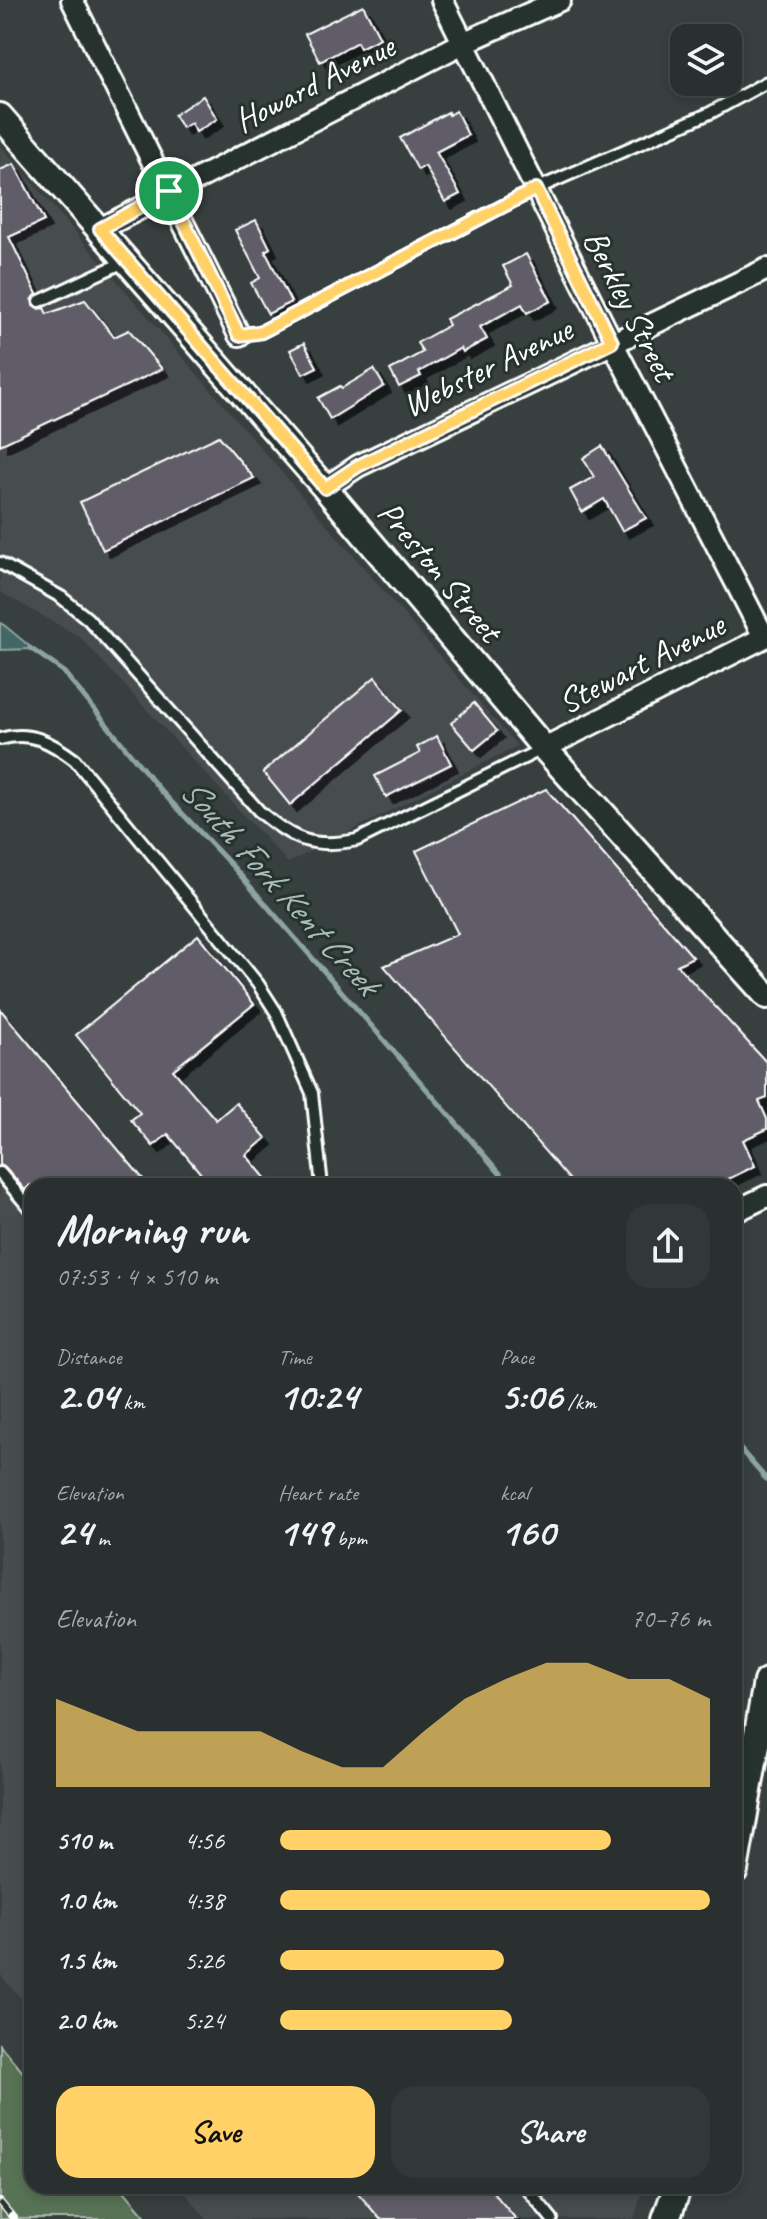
<!DOCTYPE html>
<html lang="en">
<head>
<meta charset="utf-8">
<style>
  :root { --surface:#29302f; --page:#313837; --text:#f1f3f6; --muted:#a5a9aa; --line:#454b4b; --accent:#ffd166 }
  body { margin:0; font-family:Caveat,sans-serif; background:var(--page); color:var(--text); height:100vh; display:flex; flex-direction:column; font-size:30px; white-space:nowrap }
  * { box-sizing:border-box; margin:0 }
  p { font-size:26px; color:var(--muted) }
  .icon { flex:none; width:44px; height:44px; fill:none; stroke:currentColor; stroke-width:2; stroke-linecap:round; stroke-linejoin:round }
  .map { position:relative; flex:1; overflow:hidden }
  .details { position:absolute; left:24px; top:1178px; width:718px; height:1016px; display:flex; flex-direction:column; background:var(--surface); border-radius:24px; box-shadow:0 4px 12px #0003,0 0 0 2px var(--line) }
  .details>* { flex:none }
  .controls { position:absolute; left:670px; top:24px; display:grid; gap:16px }
  .controls a { display:grid; place-items:center; width:72px; height:72px; border-radius:16px; background:var(--surface); box-shadow:0 4px 12px #0003,0 0 0 2px var(--line); font-size:40px }
  .pin { position:absolute; display:grid; place-items:center; width:68px; height:68px; color:#fff; margin:-34px; border:4px solid #fff; border-radius:50%; box-shadow:0 2px 8px #0007 }
  .round { display:grid; place-items:center; flex:none; width:84px; height:84px; border-radius:24px; background:var(--page) }
  .head { display:flex; align-items:center; justify-content:space-between; height:136px; padding:0 32px }
  h1 { font-size:44px; font-weight:800; line-height:60px }
  .metrics { display:grid; grid-template-columns:repeat(3,1fr); gap:12px; height:136px; padding:8px 32px }
  .metrics div { display:grid; align-content:center }
  .metrics b { font-size:40px; font-weight:800 }
  .metrics small { font-size:22px; font-weight:400 }
  .metrics p { font-size:22px }
  .chart { height:224px; padding:16px 32px }
  .chart p { display:flex; justify-content:space-between }
  .chart svg { width:100%; height:144px; margin-top:8px; fill:var(--accent); opacity:.7 }
  .cta { display:flex; gap:16px; margin-top:auto; padding:16px 32px }
  .cta a { flex:1; height:92px; border-radius:24px; background:var(--accent); color:#111; font-size:32px; font-weight:800; line-height:92px; text-align:center }
  .cta a+a { background:var(--page); color:var(--text) }
  ul { padding:0 32px; list-style:none; font-size:26px }
  li { display:grid; grid-template-columns:128px 96px 1fr; align-items:center; height:60px }
  li i { height:20px; border-radius:10px; background:var(--accent) }
  .map>svg:first-child { display:block }
</style>
</head>
<body>
<div class="map">
<svg width="767" height="2219" viewBox="0 0 767 2219">
  <defs>
    <filter id="shadow"><feDropShadow dx="7" dy="7" stdDeviation="0" flood-color="#0009"/></filter>
  </defs>
  <rect width="100%" height="100%" fill="#37403f"/>
  <filter id="ink" filterUnits="userSpaceOnUse"><feTurbulence type="fractalNoise" baseFrequency=".0125" numOctaves="2"/><feDisplacementMap in="SourceGraphic" scale="16" xChannelSelector="R" yChannelSelector="G"/><feConvolveMatrix kernelMatrix="1 2 1 2 8 2 1 2 1" color-interpolation-filters="sRGB"/></filter>
  <g filter="url(#ink)">
    <g fill="#474d4f">
      <path d="M 0,145 L 517,746 L 288,863 L 80,637 L 0,592 Z"/>
      <path d="M 0,1179 L 32,1218 L 32,2012 L 0,1974 Z"/>
      <path d="M 179,2186 L 644,2186 L 634,2219 L 207,2219 Z"/>
    </g>
    <path fill="#587257" stroke="#acb8ab" stroke-width="2" d="M 0,2045 L 32,2083 L 32,2186 L 120,2186 L 148,2219 L 0,2219 Z"/>
    <path fill="#436866" stroke="#8ea4a3" stroke-width="2" d="M 0,623 L 4,625 L 33,649 L 0,650 Z"/>
    <g fill="none" stroke-linecap="round" stroke-linejoin="round">
      <g stroke="#8ea4a3" stroke-width="5">
        <path d="M 30,648 L 63,671 L 161,791 L 234,868 L 511,1186"/>
        <path d="M 734,1442 L 767,1480"/>
      </g>
    </g>
    <g fill="#605d68" stroke="#fff" stroke-width="2" filter="url(#shadow)">
      <path d="M 363,5 L 380,38 L 360,48 L 357,42 L 320,62 L 305,34 Z"/>
      <path d="M 203,96 L 217,119 L 196,132 L 191,123 L 182,128 L 174,115 Z"/>
      <path d="M 456,111 L 468,135 L 436,152 L 460,194 L 445,202 L 425,166 L 418,170 L 400,138 L 448,112 L 449,115 Z"/>
      <path d="M 14,164 L 44,221 L 9,237 L 37,294 L 32,300 L 33,305 L 39,309 L 44,308 L 47,314 L 85,300 L 114,337 L 129,330 L 162,369 L 0,445 L 0,170 Z"/>
      <path d="M 256,220 L 270,248 L 265,251 L 291,302 L 268,314 L 251,283 L 260,278 L 235,230 Z"/>
      <path d="M 526,254 L 551,301 L 527,313 L 522,304 L 480,327 L 487,339 L 463,352 L 461,348 L 419,372 L 421,376 L 399,387 L 390,370 L 423,352 L 417,343 L 449,325 L 446,319 L 513,285 L 503,266 Z"/>
      <path d="M 304,343 L 317,367 L 303,374 L 290,350 Z"/>
      <path d="M 374,369 L 384,386 L 330,419 L 318,398 L 340,386 L 342,388 Z"/>
      <path d="M 219,436 L 254,478 L 103,550 L 80,502 Z"/>
      <path d="M 602,446 L 646,518 L 622,531 L 604,499 L 582,512 L 570,490 L 594,477 L 583,458 Z"/>
      <path d="M 375,677 L 402,710 L 290,805 L 263,772 Z"/>
      <path d="M 474,703 L 497,731 L 474,750 L 451,723 Z"/>
      <path d="M 437,736 L 451,764 L 386,797 L 375,776 L 420,753 L 417,747 Z"/>
      <path d="M 546,789 L 693,957 L 677,965 L 767,1063 L 767,1098 L 759,1101 L 767,1119 L 767,1129 L 743,1140 L 755,1166 L 714,1186 L 575,1186 L 384,966 L 458,934 L 416,851 Z"/>
      <path d="M 198,935 L 254,1004 L 173,1070 L 216,1120 L 236,1103 L 266,1138 L 246,1155 L 272,1186 L 211,1186 L 168,1134 L 153,1146 L 131,1120 L 140,1113 L 76,1035 Z"/>
      <path d="M 0,1009 L 149,1186 L 30,1185 L 25,1190 L 6,1168 L 0,1165 Z"/>
      <path d="M 352,2186 L 488,2186 L 516,2219 L 380,2219 Z"/>
    </g>
    <g fill="none" stroke-linecap="round" stroke-linejoin="round">
      <g stroke="#fff" stroke-width="16">
        <g id="service">
          <path d="M 40,301 L 126,261"/>
          <path d="M 239,335 L 261,332 L 536,189 L 710,113 L 767,82"/>
          <path d="M 0,563 L 61,597 L 88,619 L 259,811 C 293,840 312,849 357,840 L 544,748"/>
          <path d="M 0,739 C 30,730 51,742 75,760 L 258,984 L 276,1012 L 312,1093 L 322,1186"/>
          <path d="M 0,1173 L 32,1211"/>
          <path d="M 525,2186 L 552,2219"/>
        </g>
      </g>
      <g stroke="#fff" stroke-width="26">
        <g id="minor">
          <path d="M 72,0 L 239,335"/>
          <path d="M 442,0 L 612,342 L 764,637"/>
          <path d="M 100,229 L 463,43 L 560,0"/>
          <path d="M 325,488 L 358,466 L 767,269"/>
          <path d="M 544,748 L 767,636"/>
          <path d="M 734,1212 L 767,1196"/>
        </g>
      </g>
      <g stroke="#fff" stroke-width="30">
        <path id="tertiary" d="M 0,116 L 325,488 L 544,748 L 767,996"/>
      </g>
      <g stroke="#fff" stroke-width="32">
        <g id="secondary">
          <path d="M 734,1870 L 767,1682"/>
          <path d="M 666,2219 L 678,2186"/>
        </g>
      </g>
      <use href="#service" stroke="#26332d" stroke-width="10"/>
      <use href="#minor" stroke="#26332d" stroke-width="20"/>
      <use href="#tertiary" stroke="#26332d" stroke-width="24"/>
      <use href="#secondary" stroke="#26332d" stroke-width="26"/>
      <g stroke="#fff" stroke-width="8">
        <path id="rail" d="M 0,2202 L 14,2219"/>
      </g>
      <use href="#rail" stroke="#26332d" stroke-width="5" stroke-dasharray="15" stroke-linecap="butt"/>
    </g>
  </g>
  <g fill="none" stroke-linecap="round" stroke-linejoin="round" filter="url(#ink)">
    <g stroke="#fff" stroke-width="16">
      <path id="route" d="M 536,189 L 612,342 L 358,466 L 325,488 L 100,229 L 169,191 L 239,335 L 261,332 Z"/>
    </g>
    <use href="#route" stroke="#ffd166" stroke-width="10"/>
  </g>
  <g text-anchor="middle" dominant-baseline="central" stroke-width="6" stroke-linejoin="round" paint-order="stroke">
    <g font-size="34" fill="#fff" stroke="#26332d">
      <text transform="translate(314 83) rotate(-27)">Howard Avenue</text>
      <text transform="translate(630 305) rotate(63)">Berkley Street</text>
      <text transform="translate(487 367) rotate(-26)">Webster Avenue</text>
      <text transform="translate(440 571) rotate(50)">Preston Street</text>
      <text transform="translate(641 663) rotate(-27)">Stewart Avenue</text>
    </g>
    <g font-size="36" font-style="italic" fill="#aabbba" stroke="#26332d">
      <text transform="translate(280 886) rotate(48)">South Fork Kent Creek</text>
    </g>
  </g>
</svg>
<div class="controls">
<a><svg class="icon" aria-label="layers" viewBox="0 0 24 24"><path d="M12 4l9 5-9 5-9-5zM3 14l9 5 9-5"/></svg></a>
</div>
<div class="pin" style="left:169px;top:191px;background:#1e9e55"><svg class="icon" aria-label="arrive" viewBox="0 0 24 24"><path d="M6 21V4h12l-3 4 3 4H6"/></svg></div>
<section class="details">
<div class="head"><div><h1>Morning run</h1><p>07:53 · 4 × 510 m</p></div><a class="round"><svg class="icon" aria-label="share" viewBox="0 0 24 24"><path d="M12 15V3M7 8l5-5 5 5M5 13v7h14v-7"/></svg></a></div>
<div class="metrics">
<div><p>Distance</p><b>2.04<small> km</small></b></div>
<div><p>Time</p><b>10:24</b></div>
<div><p>Pace</p><b>5:06<small> /km</small></b></div>
</div>
<div class="metrics">
<div><p>Elevation</p><b>24<small> m</small></b></div>
<div><p>Heart rate</p><b>149<small> bpm</small></b></div>
<div><p>kcal</p><b>160</b></div>
</div>
<div class="chart"><p><span>Elevation</span>70–76 m</p>
<svg viewBox="0 0 160 44" preserveAspectRatio="none"><path d="M0 44V17L10 22L20 27L30 27L40 27L50 27L60 33L70 38L80 38L90 27L100 17L110 11L120 6L130 6L140 11L150 11L160 17V44z"/></svg>
</div>
<ul>
<li><b>510 m</b>4:56<i style="width:77%"></i></li>
<li><b>1.0 km</b>4:38<i style="width:100%"></i></li>
<li><b>1.5 km</b>5:26<i style="width:52%"></i></li>
<li><b>2.0 km</b>5:24<i style="width:54%"></i></li>
</ul>
<div class="cta"><a>Save</a><a>Share</a></div>
</section>
</div>
</body>
</html>
